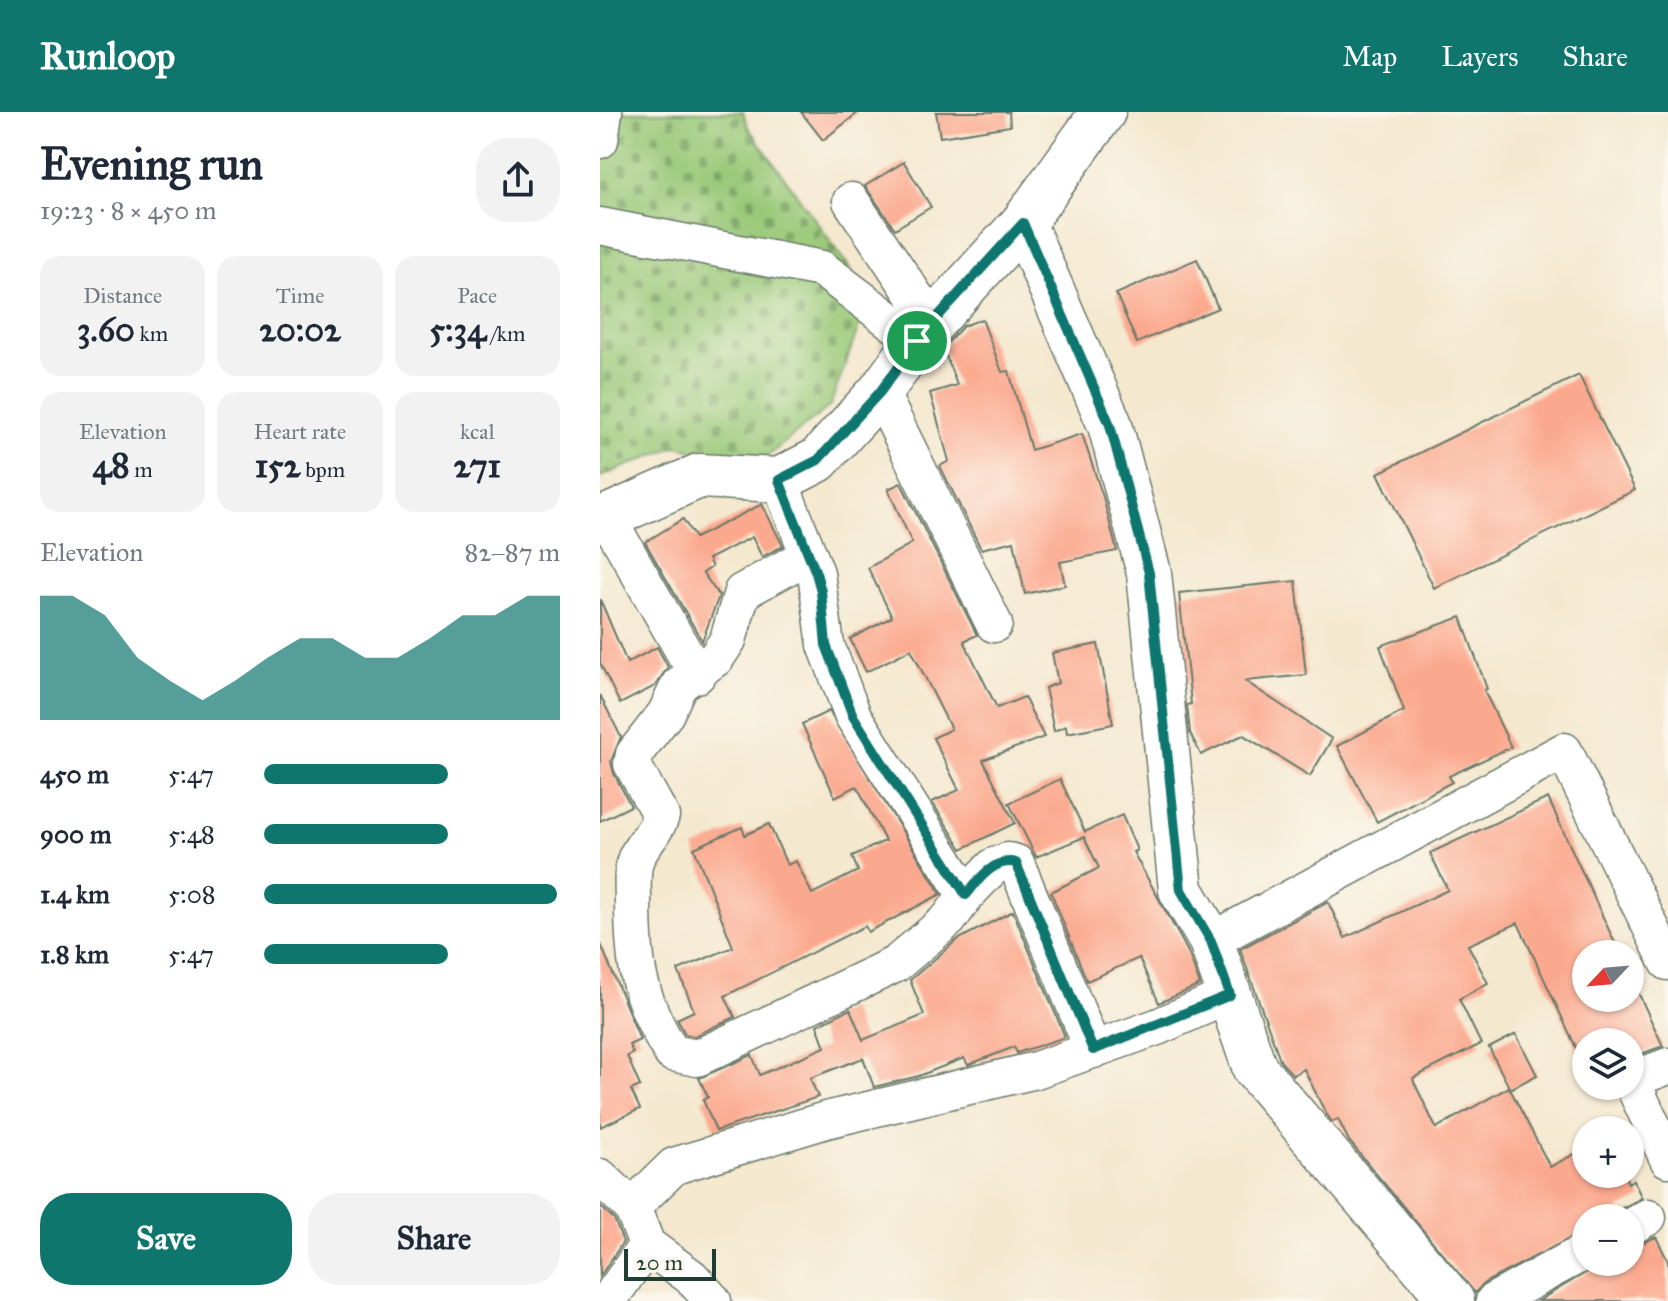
<!DOCTYPE html>
<html lang="en">
<head>
<meta charset="utf-8">
<style>
  :root { --surface:#fff; --page:#f2f2f3; --text:#1f2937; --muted:#747a83; --accent:#0f766e }
  body { margin:0; font-family:"IM FELL Great Primer",serif; background:var(--page); color:var(--text); height:100vh; display:flex; flex-direction:column; font-size:30px; white-space:nowrap }
  * { box-sizing:border-box; margin:0 }
  p { font-size:26px; color:var(--muted) }
  .icon { flex:none; width:44px; height:44px; fill:none; stroke:currentColor; stroke-width:2; stroke-linecap:round; stroke-linejoin:round }
  .map { position:relative; flex:1; overflow:hidden }
  .panel { display:flex; flex-direction:column; background:var(--surface); width:600px }
  .panel>* { flex:none }
  .needle { width:52px; rotate:244deg }
  .buttons { position:absolute; left:972px; top:828px; display:grid; gap:16px }
  .buttons a { display:grid; place-items:center; width:72px; height:72px; border-radius:50%; background:var(--surface); box-shadow:0 2px 6px #0004; font-size:40px }
  .scale { position:absolute; left:24px; bottom:20px; width:92px; box-sizing:border-box; padding-left:8px; border:4px solid #1f3d34; border-top:0; font-size:22px; line-height:28px; white-space:nowrap; color:#1f3d34; -webkit-text-stroke:6px #fbf7ec; paint-order:stroke }
  .pin { position:absolute; display:grid; place-items:center; width:68px; height:68px; color:#fff; margin:-34px; border:4px solid #fff; border-radius:50%; box-shadow:0 2px 8px #0007 }
  .round { display:grid; place-items:center; flex:none; width:84px; height:84px; border-radius:32px; background:var(--page) }
  .headline { display:flex; align-items:center; justify-content:space-between; height:136px; padding:0 40px }
  h1 { font-size:44px; font-weight:800; line-height:60px }
  .metrics { display:grid; grid-template-columns:repeat(3,1fr); gap:12px; height:136px; padding:8px 40px }
  .metrics div { display:grid; align-content:center; border-radius:20px; background:var(--page); text-align:center }
  .metrics b { font-size:34px; font-weight:800 }
  .metrics small { font-size:22px; font-weight:400 }
  .metrics p { font-size:22px }
  .chart { height:224px; padding:16px 40px }
  .chart p { display:flex; justify-content:space-between }
  .chart svg { width:100%; height:144px; margin-top:8px; fill:var(--accent); opacity:.7 }
  .primary-button { display:flex; gap:16px; margin-top:auto; padding:16px 40px }
  .primary-button a { flex:1; height:92px; border-radius:32px; background:var(--accent); color:#fff; font-size:32px; font-weight:800; line-height:92px; text-align:center }
  .primary-button a+a { background:var(--page); color:var(--text) }
  ul { padding:0 40px; list-style:none; font-size:26px }
  li { display:grid; grid-template-columns:128px 96px 1fr; align-items:center; height:60px }
  li i { height:20px; border-radius:10px; background:var(--accent) }
  header { display:flex; align-items:center; gap:48px; box-sizing:border-box; height:112px; padding:0 40px; background:var(--accent); color:#fff }
  header strong { font-size:38px }
  nav { display:flex; gap:44px; margin-inline-start:auto; font-size:28px }
  main { display:flex; flex:1; min-height:0 }
  .map>svg:first-child { display:block }
</style>
</head>
<body>
<header>
<strong>Runloop</strong>
<nav><a>Map</a><a>Layers</a><a>Share</a></nav>
</header>
<main>
<section class="panel">
<div class="headline"><div><h1>Evening run</h1><p>19:23 · 8 × 450 m</p></div><a class="round"><svg class="icon" aria-label="share" viewBox="0 0 24 24"><path d="M12 15V3M7 8l5-5 5 5M5 13v7h14v-7"/></svg></a></div>
<div class="metrics">
<div><p>Distance</p><b>3.60<small> km</small></b></div>
<div><p>Time</p><b>20:02</b></div>
<div><p>Pace</p><b>5:34<small> /km</small></b></div>
</div>
<div class="metrics">
<div><p>Elevation</p><b>48<small> m</small></b></div>
<div><p>Heart rate</p><b>152<small> bpm</small></b></div>
<div><p>kcal</p><b>271</b></div>
</div>
<div class="chart"><p><span>Elevation</span>82–87 m</p>
<svg viewBox="0 0 160 44" preserveAspectRatio="none"><path d="M0 44V6L10 6L20 12L30 25L40 32L50 38L60 32L70 25L80 19L90 19L100 25L110 25L120 19L130 12L140 12L150 6L160 6V44z"/></svg>
</div>
<ul>
<li><b>450 m</b>5:47<i style="width:62%"></i></li>
<li><b>900 m</b>5:48<i style="width:62%"></i></li>
<li><b>1.4 km</b>5:08<i style="width:99%"></i></li>
<li><b>1.8 km</b>5:47<i style="width:62%"></i></li>
</ul>
<div class="primary-button"><a>Save</a><a>Share</a></div>
</section>
<div class="map">
<svg width="1068" height="1189" viewBox="0 0 1068 1189">
  <defs>
    <pattern id="cemetery-stones" width="16" height="16" patternUnits="userSpaceOnUse" patternTransform="scale(2)"><rect width="16" height="16" fill="#99c978"/><path d="M2 7V4a2 2 0 0 1 4 0v3zM10 15v-3a2 2 0 0 1 4 0v3z" fill="#7ca463"/></pattern>
  </defs>
  <rect width="100%" height="100%" fill="#fbf7ec"/>
  <filter id="ink" filterUnits="userSpaceOnUse"><feTurbulence type="fractalNoise" baseFrequency=".0125" numOctaves="2"/><feDisplacementMap in="SourceGraphic" scale="16" xChannelSelector="R" yChannelSelector="G"/><feConvolveMatrix kernelMatrix="1 2 1 2 8 2 1 2 1" color-interpolation-filters="sRGB"/></filter>
  <filter id="wash" filterUnits="userSpaceOnUse"><feTurbulence type="fractalNoise" baseFrequency=".006" numOctaves="4" result="noise"/><feDisplacementMap in="SourceGraphic" scale="32" xChannelSelector="R" yChannelSelector="G"/><feGaussianBlur stdDeviation="1.8" result="paint"/><feColorMatrix in="noise" values="0 0 0 0 0 0 0 0 0 0 0 0 0 0 0 0 0 1.4 0 .05"/><feComposite in="paint" operator="in"/></filter>
  <g filter="url(#wash)">
    <rect width="100%" height="100%" fill="#f4e8cf"/>
    <path fill="url(#cemetery-stones)" stroke="#5c8356" stroke-width="2" d="M 0,0 L 143,0 L 148,15 L 270,184 L 230,294 L 159,351 L 76,334 L 0,365 Z"/>
    <g id="blocks">
      <g fill="#fba98e">
        <path d="M 201,0 L 259,0 L 223,28 Z"/>
        <path d="M 336,0 L 409,0 L 410,14 L 340,25 Z"/>
        <path d="M 304,50 L 331,95 L 295,117 L 265,74 Z"/>
        <path d="M 597,147 L 618,196 L 537,231 L 516,182 Z"/>
        <path d="M 382,207 L 402,260 L 409,259 L 431,338 L 482,322 L 503,385 L 517,439 L 460,450 L 465,473 L 425,482 L 414,429 L 381,437 L 340,354 L 349,349 L 330,281 L 357,273 L 343,236 L 363,214 Z"/>
        <path d="M 979,263 L 1035,378 L 834,476 L 778,361 Z"/>
        <path d="M 301,371 L 377,523 L 364,529 L 397,596 L 424,585 L 444,625 L 383,648 L 415,711 L 362,737 L 332,690 L 359,678 L 333,626 L 351,617 L 311,537 L 266,560 L 250,527 L 292,505 L 268,456 L 312,431 L 288,377 Z"/>
        <path d="M 162,392 L 183,434 L 162,445 L 152,425 L 108,447 L 112,455 L 103,461 L 119,484 L 102,529 L 45,430 L 83,407 L 95,426 Z"/>
        <path d="M 696,469 L 706,563 L 645,569 L 732,627 L 710,664 L 643,623 L 601,643 L 590,621 L 587,593 L 591,592 L 579,481 Z"/>
        <path d="M 0,487 L 27,551 L 57,535 L 68,555 L 55,574 L 20,592 L 0,551 Z"/>
        <path d="M 861,505 L 887,577 L 884,578 L 911,635 L 849,664 L 852,670 L 777,710 L 737,634 L 804,599 L 780,534 Z"/>
        <path d="M 498,532 L 513,612 L 467,621 L 466,614 L 454,619 L 445,576 L 458,571 L 452,541 Z"/>
        <path d="M 0,583 L 21,625 L 11,649 L 14,662 L 31,694 L 0,709 Z"/>
        <path d="M 229,599 L 341,782 L 268,820 L 265,814 L 125,884 L 135,905 L 94,924 L 85,922 L 77,907 L 94,899 L 78,858 L 133,835 L 94,736 L 142,715 L 145,723 L 169,712 L 187,753 L 196,749 L 212,782 L 258,759 L 252,744 L 285,729 L 257,674 L 235,685 L 202,612 Z"/>
        <path d="M 460,667 L 485,720 L 522,703 L 537,738 L 533,740 L 588,840 L 600,873 L 559,891 L 539,846 L 487,869 L 451,780 L 499,756 L 484,725 L 436,745 L 409,691 Z"/>
        <path d="M 948,686 L 1020,842 L 986,842 L 986,886 L 1030,886 L 1030,863 L 1063,934 L 1030,946 L 1030,930 L 986,930 L 986,957 L 918,811 L 868,833 L 888,871 L 859,887 L 881,932 L 813,966 L 814,970 L 836,1016 L 909,975 L 889,936 L 916,922 L 937,963 L 910,977 L 950,1055 L 986,1036 L 986,1062 L 1024,1062 L 1028,1071 L 1033,1068 L 1042,1086 L 1020,1097 L 1011,1106 L 986,1106 L 986,1118 L 884,1171 L 875,1181 L 749,1029 L 738,1007 L 732,1010 L 725,1000 L 704,957 L 693,963 L 681,950 L 640,837 L 728,790 L 745,826 L 848,778 L 830,741 Z"/>
        <path d="M 413,799 L 465,925 L 417,941 L 414,935 L 368,953 L 364,946 L 319,964 L 274,975 L 263,946 L 210,966 L 218,985 L 116,1019 L 103,988 L 108,985 L 99,966 L 152,943 L 160,963 L 225,935 L 217,913 L 250,897 L 263,928 L 324,903 L 310,868 L 357,828 Z"/>
        <path d="M 0,830 L 40,928 L 29,933 L 33,941 L 27,944 L 40,974 L 31,978 L 40,997 L 0,1015 Z"/>
        <path d="M 0,1094 L 14,1107 L 23,1130 L 0,1164 Z"/>
        <path d="M 1056,1125 L 1068,1149 L 1068,1189 L 938,1189 L 1004,1150 L 1030,1150 L 1030,1136 Z"/>
      </g>
    </g>
  </g>
  <g filter="url(#ink)">
    <use href="#blocks" fill-opacity="0" stroke="#6a796a" stroke-width="2"/>
    <g fill="none" stroke-linecap="round" stroke-linejoin="round">
      <g stroke="#6a796a" stroke-width="39">
        <g id="minor">
          <path d="M 0,28 L 4,0"/>
          <path d="M 251,89 L 333,211"/>
          <path d="M 0,114 L 222,157 L 317,229"/>
          <path d="M 280,280 L 394,512"/>
          <path d="M 179,368 L 216,461 L 226,533 L 253,604 L 366,783"/>
          <path d="M 7,405 L 97,563"/>
          <path d="M 209,443 L 142,480 L 128,528 L 116,546 L 79,573 L 66,601 L 34,642 L 32,652 L 61,704 C 56,720 43,731 36,746 C 31,759 33,776 33,789 C 33,852 38,887 72,941 L 97,946 L 296,852 L 349,807 L 366,783 L 394,754 L 408,749 L 416,751 L 493,938"/>
          <path d="M 611,829 L 964,639 L 1068,850"/>
          <path d="M 1068,954 L 1031,968 L 1068,1047"/>
          <path d="M 0,1065 L 32,1095 L 47,1133 L 91,1165 L 113,1189"/>
          <path d="M 32,1095 L 74,1054 L 226,1008 L 436,958 L 557,915 L 630,883"/>
          <path d="M 1030,1115 L 1048,1105"/>
          <path d="M 8,1189 L 47,1133"/>
          <path d="M 894,1189 L 986,1139"/>
        </g>
      </g>
      <g stroke="#6a796a" stroke-width="47">
        <g id="tertiary">
          <path d="M 423,111 L 510,313 L 549,461 L 581,778 L 611,829 L 655,957 L 852,1189"/>
          <path d="M 0,408 L 99,364 L 179,368 L 218,348 L 280,280 L 323,221 L 423,111 L 503,0"/>
        </g>
      </g>
      <use href="#minor" stroke="#fff" stroke-width="36"/>
      <use href="#tertiary" stroke="#fff" stroke-width="44"/>
    </g>
  </g>
  <g fill="none" stroke-linecap="round" stroke-linejoin="round" filter="url(#ink)">
    <g stroke="#fff" stroke-width="16">
      <path id="route" d="M 423,111 L 510,313 L 549,461 L 581,778 L 611,829 L 630,883 L 493,938 L 416,751 C 395,745 378,768 366,783 L 253,604 L 226,533 L 221,479 L 216,461 L 179,368 L 218,348 L 280,280 L 323,221 Z"/>
    </g>
    <use href="#route" stroke="#0f766e" stroke-width="10"/>
  </g>
</svg>
<div class="buttons">
<a><svg class="needle" viewBox="-14 -14 28 28"><path d="M0-13l5 13h-10z" fill="#e53935"/><path d="M0 13l5-13h-10z" fill="#747a83"/></svg></a>
<a><svg class="icon" aria-label="layers" viewBox="0 0 24 24"><path d="M12 4l9 5-9 5-9-5zM3 14l9 5 9-5"/></svg></a>
<a>+</a>
<a>−</a>
</div>
<div class="scale">20 m</div>
<div class="pin" style="left:317px;top:229px;background:#1e9e55"><svg class="icon" aria-label="arrive" viewBox="0 0 24 24"><path d="M6 21V4h12l-3 4 3 4H6"/></svg></div>
</div>
</main>
</body>
</html>
